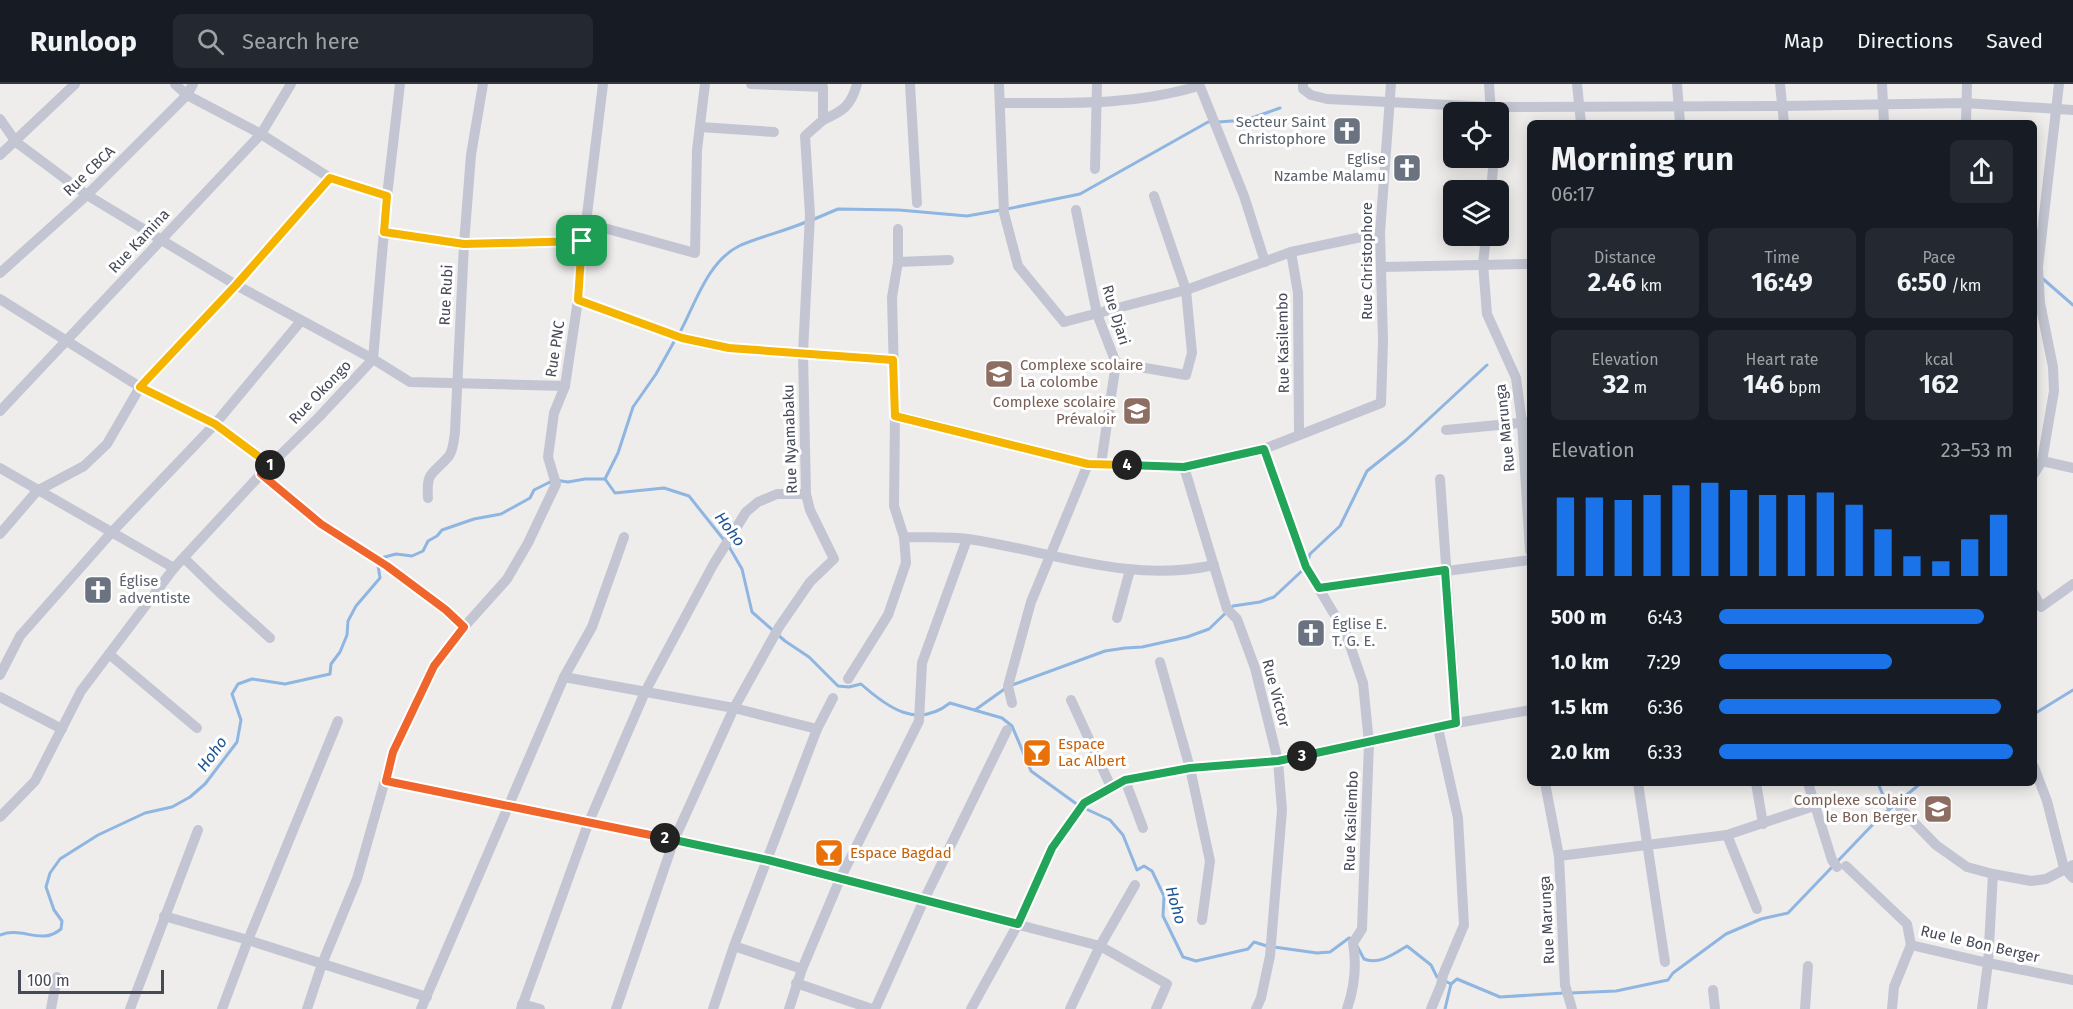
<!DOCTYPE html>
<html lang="en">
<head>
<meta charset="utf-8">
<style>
  :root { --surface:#171b24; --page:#242831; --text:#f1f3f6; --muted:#9ea1a6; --line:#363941; --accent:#1a73e8 }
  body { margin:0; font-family:"Fira Sans",sans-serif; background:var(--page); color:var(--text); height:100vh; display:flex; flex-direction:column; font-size:22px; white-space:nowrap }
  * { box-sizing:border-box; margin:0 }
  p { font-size:20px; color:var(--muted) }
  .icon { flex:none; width:33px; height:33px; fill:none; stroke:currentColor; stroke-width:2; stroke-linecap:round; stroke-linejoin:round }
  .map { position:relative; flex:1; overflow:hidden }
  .sheet { position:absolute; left:1527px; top:36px; width:510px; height:666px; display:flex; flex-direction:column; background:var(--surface); border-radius:9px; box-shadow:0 3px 15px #0003 }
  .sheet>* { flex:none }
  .buttons { position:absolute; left:1443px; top:18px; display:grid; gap:12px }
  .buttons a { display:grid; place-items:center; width:66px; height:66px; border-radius:9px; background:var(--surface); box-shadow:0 3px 15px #0003; font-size:30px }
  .scale { position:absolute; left:18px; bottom:15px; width:146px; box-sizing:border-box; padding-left:6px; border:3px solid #464a57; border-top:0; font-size:16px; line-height:21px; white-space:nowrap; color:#464a57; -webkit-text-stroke:4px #fff; paint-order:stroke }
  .pin { position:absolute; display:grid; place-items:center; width:51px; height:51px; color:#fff; margin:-26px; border-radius:12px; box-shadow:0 3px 9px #0006 }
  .km { position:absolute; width:30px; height:30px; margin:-15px; border-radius:50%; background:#222; color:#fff; font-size:16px; line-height:30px; text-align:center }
  .round { display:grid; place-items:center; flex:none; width:63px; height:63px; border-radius:9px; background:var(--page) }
  .headline { display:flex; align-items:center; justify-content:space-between; height:102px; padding:0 24px }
  h1 { font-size:33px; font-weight:700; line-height:45px }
  .metrics { display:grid; grid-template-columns:repeat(3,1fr); gap:9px; height:102px; padding:6px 24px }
  .metrics div { display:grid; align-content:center; border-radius:9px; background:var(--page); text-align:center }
  .metrics b { font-size:26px; font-weight:700 }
  .metrics small { font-size:16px; font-weight:400 }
  .metrics p { font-size:16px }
  .chart { height:168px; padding:12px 24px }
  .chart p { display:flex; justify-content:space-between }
  .chart svg { width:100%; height:108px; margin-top:6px; stroke:var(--accent); stroke-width:6 }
  ul { padding:0 24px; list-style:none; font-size:20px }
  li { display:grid; grid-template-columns:96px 72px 1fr; align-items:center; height:45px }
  li i { height:15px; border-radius:8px; background:var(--accent) }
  header { display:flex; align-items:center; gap:36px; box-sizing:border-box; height:84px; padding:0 30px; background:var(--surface); border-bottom:2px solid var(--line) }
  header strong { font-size:28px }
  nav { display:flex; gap:33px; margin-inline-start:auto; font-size:21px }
  .search { width:420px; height:54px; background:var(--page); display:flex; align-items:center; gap:15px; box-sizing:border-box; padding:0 21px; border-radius:9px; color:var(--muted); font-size:22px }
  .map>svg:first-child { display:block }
</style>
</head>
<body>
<header>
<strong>Runloop</strong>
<div class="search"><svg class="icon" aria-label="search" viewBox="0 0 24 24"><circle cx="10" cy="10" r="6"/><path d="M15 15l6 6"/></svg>Search here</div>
<nav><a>Map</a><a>Directions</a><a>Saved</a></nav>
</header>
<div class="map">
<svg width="2073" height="925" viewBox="0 0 2073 925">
  <rect width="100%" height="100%" fill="#eeedec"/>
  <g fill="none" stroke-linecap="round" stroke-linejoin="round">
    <g stroke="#8fb5e1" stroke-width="3">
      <path d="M 1218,38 L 1246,36 L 1280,24"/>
      <path d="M 1007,125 L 1080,110 L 1208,38 L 1211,38"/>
      <path d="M 812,136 L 838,125 L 899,126 L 967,132 L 1001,126"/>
      <path d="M 2042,194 L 2073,221"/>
      <path d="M 679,250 C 695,221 707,178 739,162 C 759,153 785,147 806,138"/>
      <path d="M 605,395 L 615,409 L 664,404 L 689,412 L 724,456"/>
      <path d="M 605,395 L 618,369 L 633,323 L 656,290 L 675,256"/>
      <path d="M 728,461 L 742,485 L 752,528 L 785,557 L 809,573 L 838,602 L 849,603 L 861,600 C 888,624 917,645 950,619 L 1002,634 L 1012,642 L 1031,687 L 1078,721"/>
      <path d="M 381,474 L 396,470 L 412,472 L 423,467 L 428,457 L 437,452 L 442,446 L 474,435 L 501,430 L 530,414 L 534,406 L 548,399 L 555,396 L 568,398 L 585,395 L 605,395"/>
      <path d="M 1307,479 L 1310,470 L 1340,442 L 1367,387 L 1406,356 L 1487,281"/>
      <path d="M 1012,601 L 1105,567 L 1125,564 L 1142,563 L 1187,553 L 1209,545 L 1233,522 L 1260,518 L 1274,513 L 1305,484"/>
      <path d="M 975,626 L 1006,604"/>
      <path d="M 2034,630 L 2073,606"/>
      <path d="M 1878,699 L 1889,726"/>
      <path d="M 1084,724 L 1110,736 L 1123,751 L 1137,786 L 1144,782 L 1152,787 L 1164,812 L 1163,832 L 1183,873 L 1196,877 L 1248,865 L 1254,858 L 1267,862"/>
      <path d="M 0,851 C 23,842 41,862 61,845 L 62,837 L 54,826 L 46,803 L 50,789 L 60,775 L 98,751 L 145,729 L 172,723 L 190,713 L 205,700 L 237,658 L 241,636 L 232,610 L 238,600 L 252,595 L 285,600 L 330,590 L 331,580 L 340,568 L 347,551 L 348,537 L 356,522 L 380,494 L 378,481"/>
      <path d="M 1357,862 L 1364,875 C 1379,881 1394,870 1407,862 L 1431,881 L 1437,893 L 1451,900"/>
      <path d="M 1274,863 L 1317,869 L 1330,868 L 1349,854 L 1352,855"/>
      <path d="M 1451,900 L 1457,895 L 1500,913 L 1564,909"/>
      <path d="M 1571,909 L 1616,907 L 1668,896 L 1673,889 L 1726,850 L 1761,835 L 1788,829 L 1879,734 L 1921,699"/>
      <path d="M 1445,925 L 1451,900"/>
    </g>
    <g stroke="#c3c6d2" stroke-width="10">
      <path d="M 175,0 L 187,11 L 261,50 L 330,94 L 387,112"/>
      <path d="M 910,0 L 917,119"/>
      <path d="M 999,0 L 1004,129 L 1018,182 L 1064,238 L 1186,206 L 1291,168 L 1380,149"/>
      <path d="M 1199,0 L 1244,112 L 1265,178"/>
      <path d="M 1303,0 L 1303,5 L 1311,11 L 1327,15 L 1491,23 L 1783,22 L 1965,19 L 2073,26"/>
      <path d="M 1489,0 L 1491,28"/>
      <path d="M 1577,0 L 1581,39"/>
      <path d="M 1677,0 L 1680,39"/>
      <path d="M 1780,0 L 1784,39"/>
      <path d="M 1882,0 L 1884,39"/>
      <path d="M 1000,19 C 1070,19 1131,22 1199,2"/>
      <path d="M 0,35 L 16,58 L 87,111 L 236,201 L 373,275 L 410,298 L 565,302"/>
      <path d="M 823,36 C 843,27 851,22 857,0"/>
      <path d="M 1966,39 L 1967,0"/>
      <path d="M 700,43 L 774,48"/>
      <path d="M 0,71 L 75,0"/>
      <path d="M 1095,85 L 1097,0"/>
      <path d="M 1491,106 L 1494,74"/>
      <path d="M 1076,126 L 1097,230 L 1116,279 L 1101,380"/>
      <path d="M 586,139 L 695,169 L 697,66 L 705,0"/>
      <path d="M 385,148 L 464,160 L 582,157"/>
      <path d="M 1486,152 L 1483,180 L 1487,230 L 1516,294 L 1522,339 L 1530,467"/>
      <path d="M 1291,168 L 1298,209 L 1299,350"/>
      <path d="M 898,178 L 949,176"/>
      <path d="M 1382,183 L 1530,180"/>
      <path d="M 0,189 L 87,111 L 187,11 L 193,0"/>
      <path d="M 0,215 L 140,303 L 215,340 L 270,381"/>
      <path d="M 578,216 L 682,254 L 729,264 L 893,276"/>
      <path d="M 1116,279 L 1186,291 L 1192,269 L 1186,206 L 1154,112"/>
      <path d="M 0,327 L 261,50 L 291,0"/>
      <path d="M 895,331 L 1088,380 L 1184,383 L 1264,365 L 1381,319 L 1383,257 L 1380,149 L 1391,0"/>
      <path d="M 1446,346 L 1530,338"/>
      <path d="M 1264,365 L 1306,483 L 1346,550 L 1363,599 L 1369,659 L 1362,845 L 1353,859 C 1357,882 1355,902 1347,925"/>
      <path d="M 2042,377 L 2073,384"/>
      <path d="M 1184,383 L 1227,525 L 1237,535 L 1255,584 L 1278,677 L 1282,726 L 1270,872 L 1261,914 L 1256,925"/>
      <path d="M 0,384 L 174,484"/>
      <path d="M 261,390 L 321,440 L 387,482 L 446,526 L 464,543"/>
      <path d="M 2034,390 L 2042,377 L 2054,307 L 2053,283 L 2040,219 L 2038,183 L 2059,0"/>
      <path d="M 1440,395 L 1457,639"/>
      <path d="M 428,414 C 426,386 433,391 449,372 C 453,367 454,356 455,348 L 464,160 L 471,71 L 483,0"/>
      <path d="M 0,450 L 37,407 L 84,382 L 107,360 L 140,303 L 236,201 L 330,94"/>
      <path d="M 904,453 C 925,454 947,452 968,455 C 1050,467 1130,500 1214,481"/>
      <path d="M 184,474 L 219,508 L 270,554"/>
      <path d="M 1319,504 L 1530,476"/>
      <path d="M 2034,510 L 2041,523 L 2073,500"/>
      <path d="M 1117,534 L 1130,486"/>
      <path d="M 109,570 L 197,644"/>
      <path d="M 1160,578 L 1190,684 L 1210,777 L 1202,836"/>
      <path d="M 0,591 L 20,552 L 111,449 L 215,340 L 301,237"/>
      <path d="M 564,593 L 734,624 L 817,645"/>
      <path d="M 848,595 L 888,531 L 906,479 L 904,453 L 894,422 L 895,331 L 892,213 L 898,178 L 898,145"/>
      <path d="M 0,613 L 62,645"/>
      <path d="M 1071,616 L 1111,703"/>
      <path d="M 1012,619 L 1008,602 L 1031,518 L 1088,380"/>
      <path d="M 2034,683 L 2047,717 L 2064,784 L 2073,794"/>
      <path d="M 1125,696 L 1143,744"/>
      <path d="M 386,697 L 768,776 L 924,816 L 1100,862 L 1167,900 L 1156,925"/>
      <path d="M 1545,699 L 1559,772 L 1565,901 L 1572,925"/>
      <path d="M 1638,699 L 1665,878"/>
      <path d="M 1756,699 L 1763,740"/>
      <path d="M 1808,699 L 1832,776 L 1837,783"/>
      <path d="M 1900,724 L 1936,761 L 1967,783 L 1993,790 L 2031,797 L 2046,795 L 2073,781"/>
      <path d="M 0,733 L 35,697 L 81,607 L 174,484 L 261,390 L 320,332 L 373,275 L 387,112 L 400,0"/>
      <path d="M 1727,751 L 1757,825"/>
      <path d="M 1559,772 L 1727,751 L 1814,722"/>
      <path d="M 1846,782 L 1907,840 L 1911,861"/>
      <path d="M 164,832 L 248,856 L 427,913"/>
      <path d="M 1911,861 L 1988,879 L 2073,896"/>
      <path d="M 734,862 L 802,885"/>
      <path d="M 796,899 L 872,925"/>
      <path d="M 1713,906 L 1715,925"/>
      <path d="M 522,920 L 540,925"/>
      <path d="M 51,925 L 57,893"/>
      <path d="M 130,925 L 198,746"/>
      <path d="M 222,925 L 248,856 L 338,637"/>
      <path d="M 307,925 L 322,880 L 357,795 L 393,668 L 433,582 L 464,543 L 507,495 L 528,459 L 556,400 L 548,373 L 554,329 L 565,302 L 578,216 L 582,157 L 586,139 L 603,0"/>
      <path d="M 421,925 L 564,593 L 592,543 L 624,453"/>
      <path d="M 521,925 L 588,740 L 645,608 L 713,481 L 746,428 L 758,418 L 777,410 L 806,410"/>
      <path d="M 616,925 L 674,756 L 734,624 L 779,543 L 810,498 L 834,475 L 810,426 L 806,410 L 803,269 L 810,131 L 805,52 L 823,36 L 823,3 L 751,0"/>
      <path d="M 713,925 L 734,862 L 817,645 L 833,614"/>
      <path d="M 789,925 L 802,885 L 840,795 L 919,637 L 922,579 L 967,455"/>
      <path d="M 875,925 L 924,816 L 1007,646"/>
      <path d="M 971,925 L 1018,840 L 1052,764 L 1084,719 L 1111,703 L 1125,696 L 1190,684 L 1278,677 L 1457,639 L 1530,626"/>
      <path d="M 1070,925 L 1100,862 L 1135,801"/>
      <path d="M 1431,925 L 1441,901 L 1443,891 L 1464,841 L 1458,734 L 1438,644"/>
      <path d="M 1805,925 L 1808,882"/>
      <path d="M 1892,925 L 1894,903 L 1911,861"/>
      <path d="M 1982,925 L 1988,879 L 1993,790"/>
    </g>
  </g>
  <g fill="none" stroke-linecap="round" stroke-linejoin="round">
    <g stroke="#fff" stroke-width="12">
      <path id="split-1" d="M 270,381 L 215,340 L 140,303 L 236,201 L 330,94 L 387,112 L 384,148 L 464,160 L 582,157"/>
    </g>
    <g stroke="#fff" stroke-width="12">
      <path id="split-2" d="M 270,381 L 261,390 L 321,440 L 387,482 L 446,526 L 464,543 L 434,582 L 393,668 L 386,697 L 665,754"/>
    </g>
    <g stroke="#fff" stroke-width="12">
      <path id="split-3" d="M 665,754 L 768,776 L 1018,840 L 1052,764 L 1084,719 L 1125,696 L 1190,684 L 1278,677 L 1302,672"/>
    </g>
    <g stroke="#fff" stroke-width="12">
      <path id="split-4" d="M 1127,381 L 1184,383 L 1264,365 L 1306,483 L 1319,504 L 1445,486 L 1456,639 L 1302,672"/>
    </g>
    <g stroke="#fff" stroke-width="12">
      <path id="split-5" d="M 582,157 L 578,216 L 682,254 L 729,264 L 893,276 L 895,332 L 1088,380 L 1127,381"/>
    </g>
    <use href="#split-1" stroke="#f5b400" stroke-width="8"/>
    <use href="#split-2" stroke="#f0652b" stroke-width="8"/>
    <use href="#split-3" stroke="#22a559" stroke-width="8"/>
    <use href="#split-4" stroke="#22a559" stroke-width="8"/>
    <use href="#split-5" stroke="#f5b400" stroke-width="8"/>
  </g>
  <defs>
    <g id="church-square" transform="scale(1.5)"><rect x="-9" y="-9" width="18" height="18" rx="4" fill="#6b7280" stroke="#fff"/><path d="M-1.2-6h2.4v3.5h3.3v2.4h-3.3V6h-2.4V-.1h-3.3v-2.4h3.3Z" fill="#fff"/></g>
    <g id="school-square" transform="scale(1.5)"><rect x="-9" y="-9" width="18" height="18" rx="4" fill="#8d6e63" stroke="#fff"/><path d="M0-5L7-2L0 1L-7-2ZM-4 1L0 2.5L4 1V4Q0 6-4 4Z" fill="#fff"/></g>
    <g id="bar-square" transform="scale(1.5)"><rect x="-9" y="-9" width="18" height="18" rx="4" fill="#e8710a" stroke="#fff"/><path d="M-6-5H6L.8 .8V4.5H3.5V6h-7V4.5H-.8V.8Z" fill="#fff"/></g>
  </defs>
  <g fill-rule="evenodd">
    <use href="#church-square" x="1347" y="47"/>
    <use href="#church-square" x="1407" y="84"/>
    <use href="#school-square" x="999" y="290"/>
    <use href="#school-square" x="1137" y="327"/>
    <use href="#church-square" x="98" y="506"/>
    <use href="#church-square" x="1311" y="549"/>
    <use href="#bar-square" x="1037" y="669"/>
    <use href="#school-square" x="1938" y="725"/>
    <use href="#bar-square" x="829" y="769"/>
  </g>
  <g text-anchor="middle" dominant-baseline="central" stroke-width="6" stroke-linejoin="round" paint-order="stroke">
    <g font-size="15" fill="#5b616d" stroke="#fff" text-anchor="end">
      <text x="1326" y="38">Secteur Saint<tspan x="1326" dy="17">Christophore</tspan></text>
      <text x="1386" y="75">Eglise<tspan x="1386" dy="17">Nzambe Malamu</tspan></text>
      <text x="119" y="497" text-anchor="start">Église<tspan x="119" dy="17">adventiste</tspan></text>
      <text x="1332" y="540" text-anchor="start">Église E.<tspan x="1332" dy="17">T. G. E.</tspan></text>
    </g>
    <g font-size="15" fill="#464a57" stroke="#fff">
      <text transform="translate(89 87) rotate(-44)">Rue CBCA</text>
      <text transform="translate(139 157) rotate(-47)">Rue Kamina</text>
      <text transform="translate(1367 177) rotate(-90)">Rue Christophore</text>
      <text transform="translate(446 211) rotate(-87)">Rue Rubi</text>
      <text transform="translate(1116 231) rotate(73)">Rue Djari</text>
      <text transform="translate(1283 259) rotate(-91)">Rue Kasilembo</text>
      <text transform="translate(555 265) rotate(-81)">Rue PNC</text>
      <text transform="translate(320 308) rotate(-46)">Rue Okongo</text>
      <text transform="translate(1505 344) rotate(-96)">Rue Marunga</text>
      <text transform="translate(790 355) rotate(-92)">Rue Nyamabaku</text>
      <text transform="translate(1276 609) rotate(75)">Rue Victor</text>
      <text transform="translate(1351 737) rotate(-88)">Rue Kasilembo</text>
      <text transform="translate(1547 836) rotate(-93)">Rue Marunga</text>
      <text transform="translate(1980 860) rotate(13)">Rue le Bon Berger</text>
    </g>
    <g font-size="15" fill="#785e54" stroke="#fff" text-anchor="end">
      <text x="1020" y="281" text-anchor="start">Complexe scolaire<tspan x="1020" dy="17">La colombe</tspan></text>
      <text x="1116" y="318">Complexe scolaire<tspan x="1116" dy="17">Prévaloir</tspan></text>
      <text x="1917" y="716">Complexe scolaire<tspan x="1917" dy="17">le Bon Berger</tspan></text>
    </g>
    <g font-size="15" fill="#c56008" stroke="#fff" text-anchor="start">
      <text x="1058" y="660">Espace<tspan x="1058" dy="17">Lac Albert</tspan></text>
      <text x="850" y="769">Espace Bagdad</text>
    </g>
    <g font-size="16" font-style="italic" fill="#1b5395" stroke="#fff">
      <text transform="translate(730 445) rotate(53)">Hoho</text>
      <text transform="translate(212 670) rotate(-54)">Hoho</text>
      <text transform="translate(1176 821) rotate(74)">Hoho</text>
    </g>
  </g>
</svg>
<div class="buttons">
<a><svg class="icon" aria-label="locate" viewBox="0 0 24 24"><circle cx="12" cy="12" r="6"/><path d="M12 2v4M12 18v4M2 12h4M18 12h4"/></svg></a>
<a><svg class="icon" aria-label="layers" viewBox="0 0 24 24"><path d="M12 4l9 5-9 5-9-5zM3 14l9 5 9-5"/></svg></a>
</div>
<div class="scale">100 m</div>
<div class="pin" style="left:582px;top:157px;background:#1e9e55"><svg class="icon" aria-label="arrive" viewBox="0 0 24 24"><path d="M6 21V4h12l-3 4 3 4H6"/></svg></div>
<b class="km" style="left:270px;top:381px">1</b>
<b class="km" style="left:665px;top:754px">2</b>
<b class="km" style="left:1302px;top:672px">3</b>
<b class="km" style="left:1127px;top:381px">4</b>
<section class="sheet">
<div class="headline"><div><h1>Morning run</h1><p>06:17</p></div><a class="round"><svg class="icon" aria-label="share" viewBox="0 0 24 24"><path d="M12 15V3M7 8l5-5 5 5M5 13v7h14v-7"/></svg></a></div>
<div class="metrics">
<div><p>Distance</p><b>2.46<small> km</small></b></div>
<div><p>Time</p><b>16:49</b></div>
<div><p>Pace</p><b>6:50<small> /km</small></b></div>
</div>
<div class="metrics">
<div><p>Elevation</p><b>32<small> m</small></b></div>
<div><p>Heart rate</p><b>146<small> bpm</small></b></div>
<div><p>kcal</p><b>162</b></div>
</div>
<div class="chart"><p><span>Elevation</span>23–53 m</p>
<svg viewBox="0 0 160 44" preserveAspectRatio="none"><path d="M5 44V12M15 44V12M25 44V13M35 44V11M45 44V7M55 44V6M65 44V9M75 44V11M85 44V11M95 44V10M105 44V15M115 44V25M125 44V36M135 44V38M145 44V29M155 44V19"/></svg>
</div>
<ul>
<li><b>500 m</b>6:43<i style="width:90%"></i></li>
<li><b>1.0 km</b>7:29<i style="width:59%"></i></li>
<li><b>1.5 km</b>6:36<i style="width:96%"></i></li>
<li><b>2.0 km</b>6:33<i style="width:100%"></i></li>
</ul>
</section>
</div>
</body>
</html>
